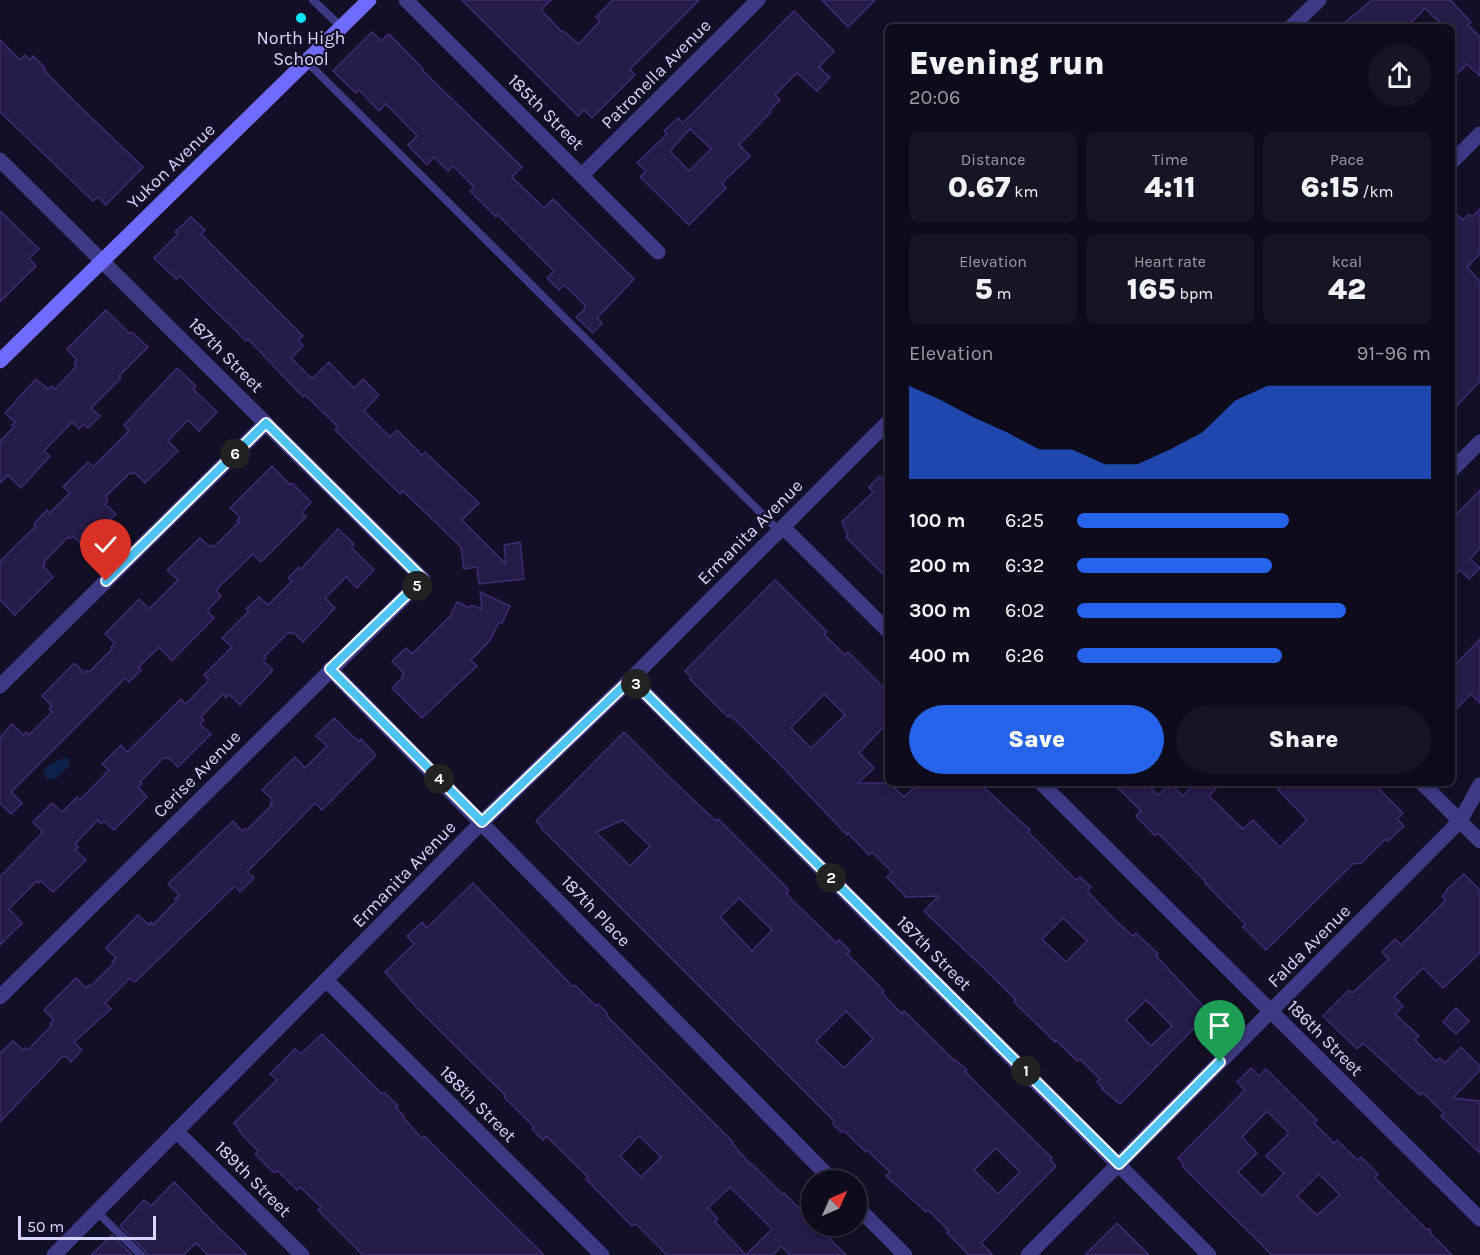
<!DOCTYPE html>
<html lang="en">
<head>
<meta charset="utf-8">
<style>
  :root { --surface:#0e0b1c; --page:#171425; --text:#f1f3f6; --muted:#9b9ba3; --line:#2e2b3b; --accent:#2563eb }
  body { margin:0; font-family:Karla,sans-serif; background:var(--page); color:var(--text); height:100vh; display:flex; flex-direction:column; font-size:22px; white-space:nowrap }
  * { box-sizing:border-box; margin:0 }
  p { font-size:20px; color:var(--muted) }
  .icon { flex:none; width:33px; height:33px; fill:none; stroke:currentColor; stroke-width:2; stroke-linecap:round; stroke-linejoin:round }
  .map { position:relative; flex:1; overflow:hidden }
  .panel { position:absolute; left:885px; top:24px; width:570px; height:762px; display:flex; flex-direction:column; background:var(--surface); border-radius:9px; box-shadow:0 3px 9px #0003,0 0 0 2px var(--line) }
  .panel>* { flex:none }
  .needle { width:39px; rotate:45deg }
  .controls { position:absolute; left:801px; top:1170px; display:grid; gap:12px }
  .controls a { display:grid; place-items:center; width:66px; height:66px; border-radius:50%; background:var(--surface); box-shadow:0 3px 9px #0003,0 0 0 2px var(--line); font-size:30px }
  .scale { position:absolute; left:18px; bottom:15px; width:138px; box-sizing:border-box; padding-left:6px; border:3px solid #d9d4ff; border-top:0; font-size:16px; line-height:21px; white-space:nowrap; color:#d9d4ff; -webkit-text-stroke:4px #130f26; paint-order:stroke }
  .pin { position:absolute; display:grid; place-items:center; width:51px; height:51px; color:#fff; margin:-62px -26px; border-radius:50% 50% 50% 0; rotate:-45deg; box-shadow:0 0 6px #0007 }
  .pin .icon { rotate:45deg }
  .km { position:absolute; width:30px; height:30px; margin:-15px; border-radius:50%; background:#222; color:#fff; font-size:16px; line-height:30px; text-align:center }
  .round { display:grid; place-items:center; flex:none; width:63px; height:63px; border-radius:32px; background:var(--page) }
  .overview { display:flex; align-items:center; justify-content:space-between; height:102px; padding:0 24px }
  h1 { font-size:33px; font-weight:800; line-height:45px }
  .figures { display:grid; grid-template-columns:repeat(3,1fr); gap:9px; height:102px; padding:6px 24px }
  .figures div { display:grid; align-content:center; border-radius:9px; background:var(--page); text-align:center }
  .figures b { font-size:30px; font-weight:800 }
  .figures small { font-size:16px; font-weight:400 }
  .figures p { font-size:16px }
  .chart { height:168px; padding:12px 24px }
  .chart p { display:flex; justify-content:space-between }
  .chart svg { width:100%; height:108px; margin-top:6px; fill:var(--accent); opacity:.7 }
  .cta { display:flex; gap:12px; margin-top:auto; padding:12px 24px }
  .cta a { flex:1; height:69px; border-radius:36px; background:var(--accent); color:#fff; font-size:24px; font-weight:800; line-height:69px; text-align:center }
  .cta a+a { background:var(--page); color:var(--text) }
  ul { padding:0 24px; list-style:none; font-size:20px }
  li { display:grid; grid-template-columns:96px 72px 1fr; align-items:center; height:45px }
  li i { height:15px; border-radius:8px; background:var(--accent) }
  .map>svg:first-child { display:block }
</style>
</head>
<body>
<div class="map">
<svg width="1480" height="1255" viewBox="0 0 1480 1255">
  <rect width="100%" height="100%" fill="#130f26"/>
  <path fill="#0c2248" d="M 65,757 L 70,760 L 69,766 L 55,780 L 46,778 L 43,773 L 46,767 Z"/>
  <g fill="#241b47" stroke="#3b2d73" stroke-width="1.5" fill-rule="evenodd">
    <path d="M 462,0 L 551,0 L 541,10 L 562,32 L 563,31 L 579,44 L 600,21 L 596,17 L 613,0 L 699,0 L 630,69 L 635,75 L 592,118 L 584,110 L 578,116 Z"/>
    <path d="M 822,0 L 875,0 L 848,27 Z"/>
    <path d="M 1372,0 L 1450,0 L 1471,22 L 1468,25 L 1480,37 L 1480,76 L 1467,64 L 1452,79 L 1452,27 L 1444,27 L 1425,8 L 1407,27 L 1339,27 Z"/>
    <path d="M 794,11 L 834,51 L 819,67 L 830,77 L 817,91 L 797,73 L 775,95 L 780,100 L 770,110 L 771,112 L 739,145 L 750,156 L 722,183 L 726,188 L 689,225 L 640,177 L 646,171 L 637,163 L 667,134 L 664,131 L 678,118 L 683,123 ZM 690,129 L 711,149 L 689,171 L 670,151 Z"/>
    <path d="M 372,32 L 381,41 L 389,34 L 423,69 L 422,70 L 522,167 L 512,177 L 544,208 L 553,199 L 634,279 L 597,318 L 602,323 L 593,333 L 576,317 L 584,310 L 585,305 L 564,285 L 559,290 L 547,278 L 554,271 L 498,215 L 496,217 L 470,191 L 474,187 L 453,166 L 448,171 L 434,157 L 427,165 L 408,145 L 417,136 L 386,104 L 379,111 L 359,90 L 356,93 L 333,71 Z"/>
    <path d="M 0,40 L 20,60 L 25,55 L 30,60 L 33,56 L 45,68 L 44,70 L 71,98 L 143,167 L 106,205 L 98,197 L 93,201 L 0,112 Z"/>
    <path d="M 1480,209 L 1480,254 L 1467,267 L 1480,281 L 1480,381 L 1452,411 L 1452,210 L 1463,220 L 1469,214 L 1472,217 Z"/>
    <path d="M 0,211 L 39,249 L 29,258 L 36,266 L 0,302 Z"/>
    <path d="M 191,217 L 205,230 L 201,234 L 303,336 L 298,340 L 303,346 L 291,358 L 312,379 L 329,362 L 354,388 L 363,379 L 379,395 L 364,411 L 390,437 L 397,430 L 422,455 L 425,452 L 479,503 L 462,520 L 506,564 L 504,545 L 520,542 L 524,579 L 479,584 L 477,567 L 464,569 L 461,547 L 403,491 L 400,494 L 335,430 L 338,427 L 325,414 L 305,395 L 303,397 L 248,339 L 246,341 L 180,276 L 176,279 L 154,258 L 178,234 L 175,232 Z"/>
    <path d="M 106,310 L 130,334 L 132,332 L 148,347 L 119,376 L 121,378 L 91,408 L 100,416 L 88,428 L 83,424 L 79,429 L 72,422 L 44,451 L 50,456 L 21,488 L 8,475 L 0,483 L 0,441 L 14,427 L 12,425 L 15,422 L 5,413 L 36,379 L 48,389 L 52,386 L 55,389 L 76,367 L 74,363 L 77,360 L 67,349 Z"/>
    <path d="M 177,368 L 196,386 L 193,389 L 217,412 L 199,431 L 188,420 L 168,441 L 178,451 L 145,483 L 134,472 L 132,474 L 130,473 L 106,496 L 108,501 L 105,504 L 116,514 L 83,546 L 73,536 L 70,539 L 68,537 L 44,562 L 45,563 L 43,566 L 53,577 L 15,615 L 0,600 L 0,561 L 36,526 L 34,524 L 47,510 L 50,513 L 70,493 L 63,487 L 88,462 L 93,467 L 129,431 L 124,425 Z"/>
    <path d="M 272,466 L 290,485 L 292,483 L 311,502 L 302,513 L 306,517 L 261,562 L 253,554 L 216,590 L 221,596 L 207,611 L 214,618 L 172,661 L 159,647 L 138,668 L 141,670 L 129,682 L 125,678 L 11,792 L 22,803 L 11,814 L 0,803 L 0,737 L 12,724 L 23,735 L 26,732 L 29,735 L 52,712 L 49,709 L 52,706 L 42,696 L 74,663 L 85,673 L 87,671 L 89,672 L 112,649 L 111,647 L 115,643 L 105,634 L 139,599 L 149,609 L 178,580 L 167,570 L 200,538 L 210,547 L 212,545 L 214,547 L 239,522 L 237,521 L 240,517 L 230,508 Z"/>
    <path d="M 880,476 L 884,481 L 888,477 L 888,579 L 846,537 L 848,535 L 842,522 L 873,492 L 869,487 Z"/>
    <path d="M 1480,490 L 1480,548 L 1470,559 L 1480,568 L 1469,579 L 1460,570 L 1452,577 L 1452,519 Z"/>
    <path d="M 338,529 L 354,544 L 351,547 L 374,570 L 357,588 L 346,577 L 325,598 L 335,608 L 303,642 L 293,632 L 291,634 L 289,632 L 265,656 L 266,658 L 263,661 L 273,670 L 240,705 L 229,694 L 226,698 L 223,694 L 201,717 L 204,720 L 200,724 L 211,734 L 178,767 L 168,757 L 166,759 L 164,757 L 140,782 L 142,783 L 138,787 L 147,797 L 114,830 L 104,821 L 101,824 L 98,820 L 75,844 L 78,847 L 75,850 L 86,860 L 53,892 L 41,881 L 39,883 L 37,881 L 9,909 L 22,923 L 0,945 L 0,877 L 43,832 L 33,822 L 52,803 L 62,812 L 77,797 L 80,800 L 109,770 L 102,764 L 121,745 L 127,752 L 181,699 L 186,704 L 209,680 L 204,675 L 232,647 L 222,638 L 249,611 L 246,609 L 259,597 L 268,605 L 292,581 L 288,578 L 299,567 L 301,569 Z"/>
    <path d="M 775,580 L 827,632 L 824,634 L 845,655 L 848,652 L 888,692 L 888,722 L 859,753 L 874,768 L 858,783 L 889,783 L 904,797 L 919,783 L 979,783 L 1030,830 L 1028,832 L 1076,880 L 1080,877 L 1091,887 L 1087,891 L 1115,920 L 1133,936 L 1136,933 L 1158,954 L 1156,956 L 1204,1007 L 1202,1009 L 1208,1014 L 1120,1104 L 1102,1089 L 1103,1088 L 1097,1082 L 1100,1079 L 1080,1059 L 1077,1061 L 1056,1040 L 1055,1042 L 1014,1002 L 1016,1000 L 996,980 L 924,911 L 939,896 L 906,897 L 887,877 L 892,872 L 872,852 L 869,855 L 848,833 L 847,835 L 771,755 L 730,715 L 728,717 L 690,679 L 691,677 L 685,671 ZM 824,694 L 845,715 L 811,748 L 791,728 ZM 1063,918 L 1087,941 L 1066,962 L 1042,939 ZM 1146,1000 L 1172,1026 L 1151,1046 L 1126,1020 Z"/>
    <path d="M 480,592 L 510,606 L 502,623 L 499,622 L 490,640 L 471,660 L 477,666 L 422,718 L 392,688 L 403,677 L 402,675 L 404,673 L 392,661 L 406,648 L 412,654 L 451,615 L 457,602 L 470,608 L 471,605 L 482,609 Z"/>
    <path d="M 1480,639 L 1480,703 L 1471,694 L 1452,713 L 1452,668 Z"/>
    <path d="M 334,718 L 359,742 L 361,739 L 375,754 L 375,756 L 322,810 L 315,803 L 279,840 L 247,872 L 254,878 L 240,892 L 235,886 L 135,982 L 130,978 L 105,1003 L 111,1009 L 74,1042 L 82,1050 L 71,1062 L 64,1055 L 0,1122 L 0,1053 L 13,1041 L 23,1050 L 26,1048 L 28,1050 L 52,1025 L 50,1024 L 54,1020 L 44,1010 L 76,978 L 86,988 L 89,985 L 90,987 L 114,963 L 112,962 L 116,958 L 106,948 L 138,915 L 149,925 L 151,922 L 153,925 L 177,900 L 175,899 L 179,895 L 168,884 L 233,821 L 242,831 L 245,828 L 247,830 L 272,805 L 270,804 L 273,800 L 262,790 L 295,757 L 305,768 L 327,746 L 316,736 Z"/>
    <path d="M 624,732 L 668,776 L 716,821 L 718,819 L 789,890 L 786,893 L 794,902 L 837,943 L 839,940 L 850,951 L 847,954 L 884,991 L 882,993 L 902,1014 L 904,1011 L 955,1061 L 956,1060 L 967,1070 L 965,1071 L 972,1079 L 1052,1158 L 1050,1160 L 1056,1166 L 981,1243 L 993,1255 L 969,1255 L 947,1233 L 949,1231 L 928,1210 L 926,1212 L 886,1176 L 890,1172 L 867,1150 L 866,1152 L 844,1131 L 841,1132 L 833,1124 L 834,1121 L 541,828 L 542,827 L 536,821 ZM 623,820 L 650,846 L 630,866 L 596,832 ZM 739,898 L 772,930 L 752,951 L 720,917 ZM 846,1011 L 873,1039 L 844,1068 L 816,1041 ZM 996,1148 L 1020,1172 L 998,1194 L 974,1170 Z"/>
    <path d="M 1113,783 L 1146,783 L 1158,795 L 1171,784 L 1183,796 L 1196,783 L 1221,783 L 1209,796 L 1243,829 L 1253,820 L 1280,847 L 1307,820 L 1272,783 L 1373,783 L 1403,813 L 1397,819 L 1404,826 L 1388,841 L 1386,839 L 1361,863 L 1353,864 L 1266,950 L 1243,927 L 1245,924 L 1205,883 L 1206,882 L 1158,833 L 1155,836 L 1136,816 L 1141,811 Z"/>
    <path d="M 1464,874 L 1480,890 L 1480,953 L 1443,988 L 1423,968 L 1394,997 L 1403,1006 L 1395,1014 L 1419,1036 L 1415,1040 L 1436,1061 L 1440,1058 L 1445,1063 L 1461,1047 L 1480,1066 L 1480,1070 L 1453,1098 L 1480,1101 L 1480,1153 L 1441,1116 L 1444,1113 L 1423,1093 L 1420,1095 L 1363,1043 L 1357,1049 L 1323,1016 L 1349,990 L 1352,993 L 1389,959 L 1382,952 L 1395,939 L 1401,945 L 1446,900 L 1442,896 L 1448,890 L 1447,889 Z"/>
    <path d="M 473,883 L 573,987 L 575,985 L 596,1006 L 598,1004 L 608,1014 L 607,1016 L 733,1142 L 732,1143 L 751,1165 L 752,1164 L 783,1195 L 784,1193 L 804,1213 L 812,1205 L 812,1226 L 817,1226 L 846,1255 L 790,1255 L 781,1246 L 773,1255 L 667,1255 L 637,1225 L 635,1224 L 632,1226 L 586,1179 L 588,1177 L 546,1136 L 543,1140 L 532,1129 L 534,1127 L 504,1097 L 505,1095 L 416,1007 L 385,972 L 414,944 L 407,936 L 422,922 L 427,928 ZM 639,1136 L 661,1157 L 641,1177 L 620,1156 ZM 730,1187 L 772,1229 L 746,1255 L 715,1222 L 718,1219 L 708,1208 Z"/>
    <path d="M 1456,1008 L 1469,1021 L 1456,1034 L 1443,1022 Z"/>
    <path d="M 322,1034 L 382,1094 L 384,1092 L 398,1106 L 396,1108 L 404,1116 L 403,1117 L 422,1139 L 424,1136 L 544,1255 L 363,1255 L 318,1210 L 321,1207 L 300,1187 L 297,1190 L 277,1170 L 274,1173 L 255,1154 L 258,1151 L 239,1131 L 240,1130 L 234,1123 L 277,1080 L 270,1074 L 295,1049 L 301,1054 Z"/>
    <path d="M 1251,1068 L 1259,1076 L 1266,1069 L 1317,1120 L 1314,1123 L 1334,1143 L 1337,1140 L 1357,1160 L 1361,1157 L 1378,1174 L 1375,1178 L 1426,1229 L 1430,1229 L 1431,1234 L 1452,1255 L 1272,1255 L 1182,1166 L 1184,1164 L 1178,1158 L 1245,1090 L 1237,1082 ZM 1267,1111 L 1289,1133 L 1266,1156 L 1284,1173 L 1262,1196 L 1238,1172 L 1257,1153 L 1242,1137 ZM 1319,1174 L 1340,1195 L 1317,1215 L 1297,1196 Z"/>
    <path d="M 174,1182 L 217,1226 L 247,1255 L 208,1255 L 196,1243 L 183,1255 L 147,1255 L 145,1251 L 120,1226 L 144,1200 L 151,1206 Z"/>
    <path d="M 1117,1223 L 1149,1255 L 1085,1255 Z"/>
    <path d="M 112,1235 L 132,1255 L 91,1255 Z"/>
  </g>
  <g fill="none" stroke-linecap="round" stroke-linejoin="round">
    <g stroke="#3d3a85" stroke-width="8">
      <path d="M 313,0 L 341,27"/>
      <path d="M 306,61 L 779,531"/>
      <path d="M 96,1211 L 141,1255"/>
    </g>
    <g stroke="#3d3a85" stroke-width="15">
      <path d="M 406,0 L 658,252"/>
      <path d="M 1291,27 L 1319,0"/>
      <path d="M 0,160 L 423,579 L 0,997"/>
      <path d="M 1452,162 L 1480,134"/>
      <path d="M 582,175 L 758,0"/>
      <path d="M 1452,470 L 1480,442"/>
      <path d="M 783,527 L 888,631"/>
      <path d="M 330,669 L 832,1180"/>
      <path d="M 631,679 L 1209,1255"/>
      <path d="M 0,686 L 266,423"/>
      <path d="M 1041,783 L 1480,1219"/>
      <path d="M 1422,783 L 1480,841"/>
      <path d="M 327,981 L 602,1255"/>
      <path d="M 176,1131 L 302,1255"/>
      <path d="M 856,1206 L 905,1255"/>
      <path d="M 54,1255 L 482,822 L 631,679 L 888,422"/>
      <path d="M 1028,1255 L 1460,821 L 1480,785"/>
    </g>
    <path stroke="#6f6bff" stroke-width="15" d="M 0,361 L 369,0"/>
  </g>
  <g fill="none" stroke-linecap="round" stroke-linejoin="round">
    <g stroke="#fff" stroke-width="12">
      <path id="route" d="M 106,581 L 266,423 L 423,579 L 330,669 L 482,822 L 631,679 L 1119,1164 L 1220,1062"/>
    </g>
    <use href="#route" stroke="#4fc3f7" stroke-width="8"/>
  </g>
  <circle fill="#00e5ff" stroke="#130f26" stroke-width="2" cx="301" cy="18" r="6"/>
  <g text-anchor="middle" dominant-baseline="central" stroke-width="4.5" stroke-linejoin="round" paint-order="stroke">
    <g font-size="18" fill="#d9d4ff" stroke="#130f26">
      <text x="301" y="38">North High<tspan x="301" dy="21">School</tspan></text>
    </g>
    <g font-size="18" fill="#d9d4ff" stroke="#130f26">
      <text transform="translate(656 74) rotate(-45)">Patronella Avenue</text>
      <text transform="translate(546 112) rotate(45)">185th Street</text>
      <text transform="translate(171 166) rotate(-44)">Yukon Avenue</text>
      <text transform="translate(226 355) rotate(45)">187th Street</text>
      <text transform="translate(750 532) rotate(-45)">Ermanita Avenue</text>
      <text transform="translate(197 774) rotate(-45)">Cerise Avenue</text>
      <text transform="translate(404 874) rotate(-46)">Ermanita Avenue</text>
      <text transform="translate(596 911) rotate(46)">187th Place</text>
      <text transform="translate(1309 946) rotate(-45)">Falda Avenue</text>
      <text transform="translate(934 953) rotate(45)">187th Street</text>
      <text transform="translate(1325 1038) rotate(45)">186th Street</text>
      <text transform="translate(478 1104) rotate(45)">188th Street</text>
      <text transform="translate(253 1179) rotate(45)">189th Street</text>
    </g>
  </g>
</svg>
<div class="controls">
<a><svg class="needle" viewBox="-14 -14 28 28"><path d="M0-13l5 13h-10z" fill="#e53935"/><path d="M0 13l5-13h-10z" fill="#9b9ba3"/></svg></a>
</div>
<div class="scale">50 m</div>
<div class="pin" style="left:1220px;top:1062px;background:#1e9e55"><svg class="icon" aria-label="arrive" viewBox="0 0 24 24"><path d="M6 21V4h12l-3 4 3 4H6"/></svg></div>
<div class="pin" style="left:106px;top:581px;background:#d93025"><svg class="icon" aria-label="check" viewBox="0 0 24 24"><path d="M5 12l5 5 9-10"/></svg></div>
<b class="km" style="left:1026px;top:1071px">1</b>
<b class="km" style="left:831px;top:878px">2</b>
<b class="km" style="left:636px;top:684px">3</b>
<b class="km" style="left:439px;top:779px">4</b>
<b class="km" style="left:417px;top:586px">5</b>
<b class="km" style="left:235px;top:454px">6</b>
<section class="panel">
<div class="overview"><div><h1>Evening run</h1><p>20:06</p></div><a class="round"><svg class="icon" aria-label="share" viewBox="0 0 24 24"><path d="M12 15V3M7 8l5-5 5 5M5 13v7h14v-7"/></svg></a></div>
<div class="figures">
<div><p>Distance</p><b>0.67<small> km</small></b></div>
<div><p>Time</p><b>4:11</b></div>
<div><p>Pace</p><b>6:15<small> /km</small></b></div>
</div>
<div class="figures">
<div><p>Elevation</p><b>5<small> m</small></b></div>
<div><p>Heart rate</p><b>165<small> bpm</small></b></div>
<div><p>kcal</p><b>42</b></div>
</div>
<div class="chart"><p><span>Elevation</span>91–96 m</p>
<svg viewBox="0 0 160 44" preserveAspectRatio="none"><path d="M0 44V6L10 12L20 19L30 25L40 32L50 32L60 38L70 38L80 32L90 25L100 12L110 6L120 6L130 6L140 6L150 6L160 6V44z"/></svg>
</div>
<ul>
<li><b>100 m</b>6:25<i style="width:60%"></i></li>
<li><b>200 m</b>6:32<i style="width:55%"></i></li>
<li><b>300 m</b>6:02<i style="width:76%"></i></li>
<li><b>400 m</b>6:26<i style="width:58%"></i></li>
</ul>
<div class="cta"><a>Save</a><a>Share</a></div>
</section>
</div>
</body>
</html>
